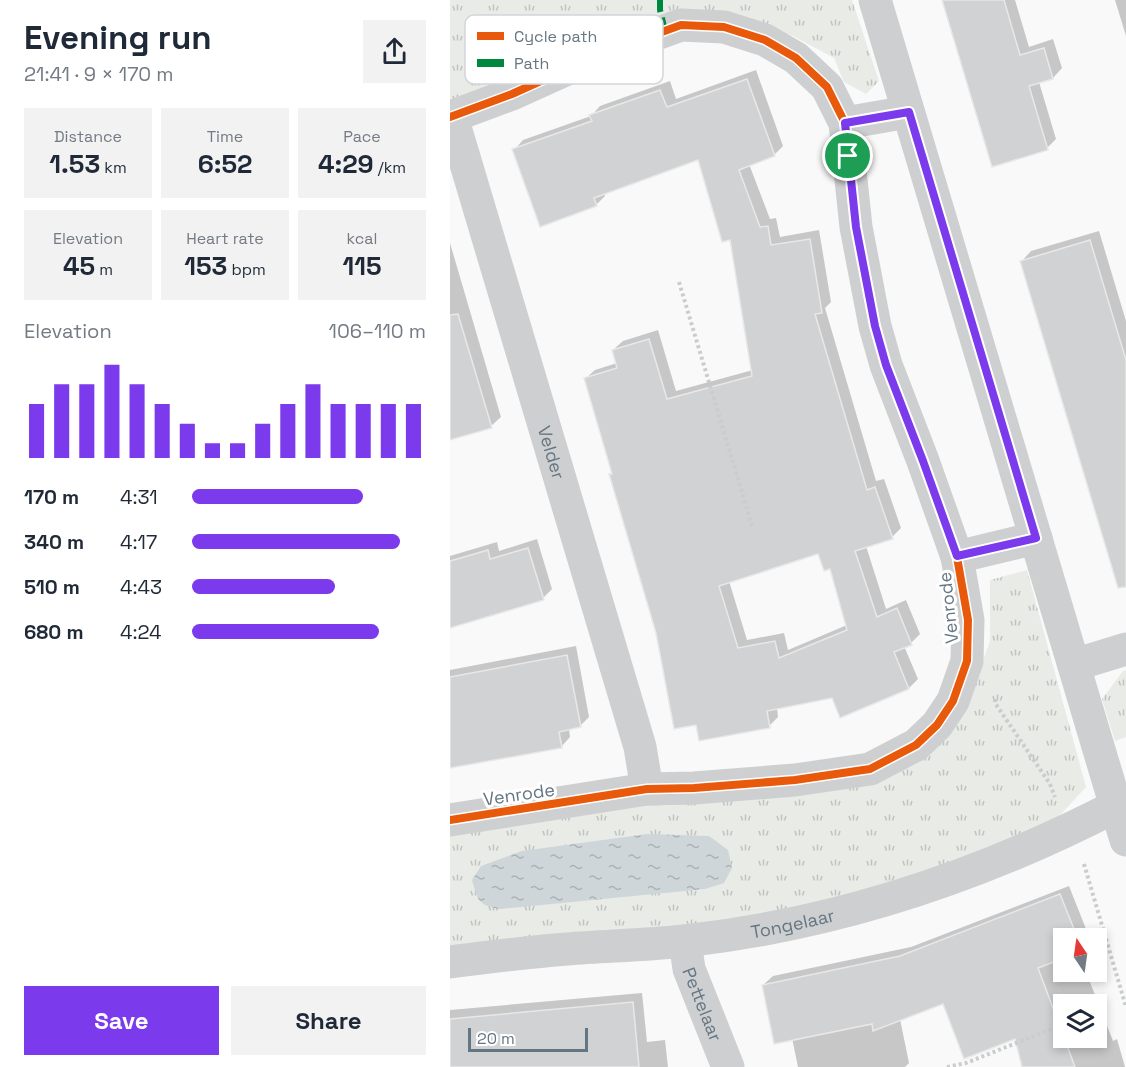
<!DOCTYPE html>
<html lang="en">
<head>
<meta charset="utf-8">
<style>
  :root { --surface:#fff; --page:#f2f2f3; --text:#1f2937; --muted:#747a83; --accent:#7c3aed }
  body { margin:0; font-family:"Space Grotesk",sans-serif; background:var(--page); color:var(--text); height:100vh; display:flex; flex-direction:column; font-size:22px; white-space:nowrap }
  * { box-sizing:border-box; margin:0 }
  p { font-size:20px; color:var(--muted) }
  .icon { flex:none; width:33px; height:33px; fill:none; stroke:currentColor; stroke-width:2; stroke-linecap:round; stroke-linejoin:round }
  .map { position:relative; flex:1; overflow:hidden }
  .details { display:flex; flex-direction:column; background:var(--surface); width:450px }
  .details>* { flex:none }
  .needle { width:39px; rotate:347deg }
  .buttons { position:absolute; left:603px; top:928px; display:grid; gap:12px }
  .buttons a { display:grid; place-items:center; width:54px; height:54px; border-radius:0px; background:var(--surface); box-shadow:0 3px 9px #0003; font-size:30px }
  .scale { position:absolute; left:18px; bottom:15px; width:120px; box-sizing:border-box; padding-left:6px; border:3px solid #657683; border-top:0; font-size:16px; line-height:21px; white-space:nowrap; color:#657683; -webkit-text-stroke:4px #fff; paint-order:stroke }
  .pin { position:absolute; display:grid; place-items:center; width:51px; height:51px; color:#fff; margin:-26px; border:3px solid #fff; border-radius:50%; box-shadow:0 2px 6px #0007 }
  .round { display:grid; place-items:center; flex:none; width:63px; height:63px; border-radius:0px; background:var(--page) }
  .head { display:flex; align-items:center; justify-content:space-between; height:102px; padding:0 24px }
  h1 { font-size:33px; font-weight:700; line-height:45px }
  .stats { display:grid; grid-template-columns:repeat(3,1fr); gap:9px; height:102px; padding:6px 24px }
  .stats div { display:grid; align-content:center; border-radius:0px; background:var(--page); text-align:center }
  .stats b { font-size:26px; font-weight:700 }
  .stats small { font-size:16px; font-weight:400 }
  .stats p { font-size:16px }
  .chart { height:168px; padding:12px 24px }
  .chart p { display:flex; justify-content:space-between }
  .chart svg { width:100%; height:108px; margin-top:6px; stroke:var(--accent); stroke-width:6 }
  .cta { display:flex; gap:12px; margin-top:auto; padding:12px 24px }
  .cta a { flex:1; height:69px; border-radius:0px; background:var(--accent); color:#fff; font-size:24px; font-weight:700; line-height:69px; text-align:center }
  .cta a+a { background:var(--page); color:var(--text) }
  ul { padding:0 24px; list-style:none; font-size:20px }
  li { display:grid; grid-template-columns:96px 72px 1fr; align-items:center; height:45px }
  li i { height:15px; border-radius:8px; background:var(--accent) }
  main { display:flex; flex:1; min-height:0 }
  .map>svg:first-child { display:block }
</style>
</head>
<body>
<main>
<section class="details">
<div class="head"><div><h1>Evening run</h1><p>21:41 · 9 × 170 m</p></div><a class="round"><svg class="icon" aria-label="share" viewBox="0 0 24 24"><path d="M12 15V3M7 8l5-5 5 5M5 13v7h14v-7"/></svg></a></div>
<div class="stats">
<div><p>Distance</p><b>1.53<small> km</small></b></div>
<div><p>Time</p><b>6:52</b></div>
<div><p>Pace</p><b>4:29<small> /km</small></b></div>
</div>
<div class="stats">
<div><p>Elevation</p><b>45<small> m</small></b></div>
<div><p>Heart rate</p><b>153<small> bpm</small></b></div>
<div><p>kcal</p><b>115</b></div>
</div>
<div class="chart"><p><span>Elevation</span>106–110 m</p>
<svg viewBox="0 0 160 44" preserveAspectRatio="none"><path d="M5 44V22M15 44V14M25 44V14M35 44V6M45 44V14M55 44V22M65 44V30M75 44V38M85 44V38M95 44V30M105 44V22M115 44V14M125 44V22M135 44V22M145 44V22M155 44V22"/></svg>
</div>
<ul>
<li><b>170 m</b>4:31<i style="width:73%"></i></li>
<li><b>340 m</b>4:17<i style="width:89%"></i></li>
<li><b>510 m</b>4:43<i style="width:61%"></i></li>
<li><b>680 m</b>4:24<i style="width:80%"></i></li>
</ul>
<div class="cta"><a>Save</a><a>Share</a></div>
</section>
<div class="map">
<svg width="676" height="1067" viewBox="0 0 676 1067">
  <defs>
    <pattern id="grass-tufts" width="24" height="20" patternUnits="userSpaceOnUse" patternTransform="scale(1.5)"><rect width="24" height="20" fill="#e8ebe6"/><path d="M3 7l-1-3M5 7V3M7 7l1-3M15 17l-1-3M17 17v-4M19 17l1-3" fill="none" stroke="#c0c3c0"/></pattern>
    <pattern id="water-ripples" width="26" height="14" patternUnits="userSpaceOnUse" patternTransform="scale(1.5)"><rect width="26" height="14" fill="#ced6d9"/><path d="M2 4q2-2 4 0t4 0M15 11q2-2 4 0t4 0" fill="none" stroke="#abb2b5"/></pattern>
  </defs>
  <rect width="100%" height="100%" fill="#f9f9f9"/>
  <g fill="url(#grass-tufts)">
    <path d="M 0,0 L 402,0 L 429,81 L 416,94 L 394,82 L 384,58 L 343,36 L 289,18 L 0,103 Z"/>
    <path d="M 577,570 L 636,787 L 600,826 L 530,855 L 356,908 L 235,926 L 0,949 L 0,836 L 107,814 L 384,783 L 514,714 L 540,641 L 540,580 Z"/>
    <path d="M 676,670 L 676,737 L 665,741 L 652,699 L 673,671 Z"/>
  </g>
  <path fill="url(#water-ripples)" d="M 197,834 L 259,836 L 278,850 L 282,868 L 274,883 L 255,889 L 50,909 C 28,905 28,901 22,880 L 31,866 L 72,851 Z"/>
  <g fill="#0003" fill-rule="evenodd">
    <path d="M 494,0 L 565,0 L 579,47 L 603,39 L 612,68 L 603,78 L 589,82 L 606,139 L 597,148 Z"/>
    <path d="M 665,0 L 676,0 L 676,36 Z"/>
    <path d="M 306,70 L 333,146 L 324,155 L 299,164 L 320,219 L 326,218 L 330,237 L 369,230 L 381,302 L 375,308 L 426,481 L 434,479 L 451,528 L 442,537 L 416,546 L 436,609 L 456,600 L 470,634 L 461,643 L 454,646 L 468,679 L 459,688 L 391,716 L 383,696 L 327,708 L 328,717 L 319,726 L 247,723 L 208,633 L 160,475 L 163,472 L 135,379 L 145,370 L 167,363 L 163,350 L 173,341 L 208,330 L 226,391 L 303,370 L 281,238 L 249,158 L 154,192 L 155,196 L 146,205 L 64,150 L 73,140 L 141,116 L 150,106 L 220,81 L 226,99 ZM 369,552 L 381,568 L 397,625 L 338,650 L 334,633 L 297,640 L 279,581 Z"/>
    <path d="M 649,231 L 676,321 L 676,569 L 572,261 L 581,251 Z"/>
    <path d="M 0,243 L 51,417 L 41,426 L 0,438 Z"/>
    <path d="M 87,539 L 102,589 L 93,598 L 0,627 L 0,556 L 47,542 L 49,551 Z"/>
    <path d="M 126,646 L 139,717 L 130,726 L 119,728 L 120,737 L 111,747 L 0,767 L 0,670 Z"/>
    <path d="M 619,886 L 640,939 L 614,939 L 614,972 L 636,972 L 663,1041 L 667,1039 L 675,1067 L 575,1067 L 566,1037 L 494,1002 L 450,1019 L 459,1063 L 455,1067 L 348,1067 L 342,1038 L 313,985 L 323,976 L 461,947 ZM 614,1005 L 646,1005 L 646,1038 L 614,1038 Z"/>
    <path d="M 192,993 L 197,1042 L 215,1040 L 218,1067 L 0,1067 L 0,1010 Z"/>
  </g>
  <g fill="#d0d2d3" stroke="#e8e8e8" stroke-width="1.5" fill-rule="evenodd">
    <path d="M 492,0 L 554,0 L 570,55 L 594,48 L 603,79 L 579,86 L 598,150 L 542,167 Z"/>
    <path d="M 297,79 L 325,156 L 289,170 L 310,227 L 318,226 L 321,245 L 360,239 L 372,313 L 365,314 L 417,490 L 425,487 L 443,539 L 405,551 L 427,617 L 447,608 L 462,645 L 444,652 L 459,689 L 390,718 L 382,698 L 317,711 L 320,728 L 249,741 L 246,725 L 224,729 L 206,633 L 159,474 L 162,474 L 134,378 L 167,368 L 162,350 L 199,339 L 217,399 L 302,376 L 280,240 L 272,242 L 248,160 L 144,198 L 147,206 L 90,227 L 62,149 L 142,121 L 139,115 L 210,90 L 217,107 ZM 368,554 L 374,571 L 380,569 L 397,630 L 329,658 L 325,641 L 288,648 L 269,586 Z"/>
    <path d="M 640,240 L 676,360 L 676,587 L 668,588 L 570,261 Z"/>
    <path d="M 8,314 L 42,428 L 0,440 L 0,315 Z"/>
    <path d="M 78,548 L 94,600 L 0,628 L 0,561 L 38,550 L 40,559 Z"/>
    <path d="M 117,655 L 131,727 L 109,732 L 112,748 L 0,768 L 0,677 Z"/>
    <path d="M 610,894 L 628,939 L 614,939 L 614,958 L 588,968 L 625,1067 L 572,1067 L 565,1039 L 514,1059 L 493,1004 L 423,1031 L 422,1024 L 324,1044 L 312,985 L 450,956 Z"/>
    <path d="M 183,1002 L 189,1067 L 0,1067 L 0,1019 Z"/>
  </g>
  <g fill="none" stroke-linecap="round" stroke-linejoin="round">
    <g stroke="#cbcccd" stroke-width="4" stroke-dasharray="3 3" stroke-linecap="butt">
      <path d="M 229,282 L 303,529"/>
      <path d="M 545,699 L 545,703 L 600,784 L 605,797"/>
      <path d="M 634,864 L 676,1007"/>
      <path d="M 497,1067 L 516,1063 L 614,1024"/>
    </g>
    <g stroke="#cecfd0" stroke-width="33">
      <path d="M 425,0 L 676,840"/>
      <path d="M 0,117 L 62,94 L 146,56 L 231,25 L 274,27 L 315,40 L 346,58 L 377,87 L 395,123 L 406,227 L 425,326 L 436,365 L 473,461 L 507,557 L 518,620 L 517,661 L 503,701 L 487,725 L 466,745 L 420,769 L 345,780 L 244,788 L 197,789 L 0,820"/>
      <path id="s1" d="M 2,117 L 190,747 L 197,789"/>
      <path d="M 395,123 L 458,112"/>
      <path d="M 507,557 L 586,538"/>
      <path d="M 624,665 L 676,649"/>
      <path id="s2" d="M 235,941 L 239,969 L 278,1067"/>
      <path id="s3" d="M 0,962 C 39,957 78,952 117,949 C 156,946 196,945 235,941 C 386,924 531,876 666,806"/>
    </g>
    <path stroke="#00873e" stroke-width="6" stroke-dasharray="12 6" stroke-linecap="butt" d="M 210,0 L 210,10 L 215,31"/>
    <g stroke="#fff" stroke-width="11">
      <path id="cycleway" d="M 0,117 L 62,94 L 146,56 L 231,25 L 274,27 L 315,40 L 346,58 L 377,87 L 395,123 L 406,227 L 425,326 L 436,365 L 473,461 L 507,557 L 518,620 L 517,661 L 503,701 L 487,725 L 466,745 L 420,769 L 345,780 L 244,788 L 197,789 L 0,820"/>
    </g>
    <use href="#cycleway" stroke="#e8590c" stroke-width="8"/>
  </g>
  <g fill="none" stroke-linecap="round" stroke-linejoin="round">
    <g stroke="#fff" stroke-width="12">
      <path id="route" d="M 459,112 L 586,538 L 507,556 L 473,461 L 436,365 L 425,326 L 406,227 L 395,123 Z"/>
    </g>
    <use href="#route" stroke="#7c3aed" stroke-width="8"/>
  </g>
  <g text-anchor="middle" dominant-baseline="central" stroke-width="6" stroke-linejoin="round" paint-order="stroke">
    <g font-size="18" fill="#657683" stroke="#fff">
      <text stroke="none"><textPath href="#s1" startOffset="350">Velder</textPath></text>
      <text transform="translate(498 608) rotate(-96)">Venrode</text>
      <text transform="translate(69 794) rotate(-8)">Venrode</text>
      <text stroke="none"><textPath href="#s3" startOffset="345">Tongelaar</textPath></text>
      <text stroke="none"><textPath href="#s2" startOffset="66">Pettelaar</textPath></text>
    </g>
  </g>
  <rect x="15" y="15" width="198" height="69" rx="9" fill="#fff" stroke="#d1d6da" stroke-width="1.5"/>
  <rect x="27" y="32" width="27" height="8" fill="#e8590c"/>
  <rect x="27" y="59" width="27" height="8" fill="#00873e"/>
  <g font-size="16" fill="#657683">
    <text x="64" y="42">Cycle path</text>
    <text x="64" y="69">Path</text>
  </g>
</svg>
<div class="buttons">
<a><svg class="needle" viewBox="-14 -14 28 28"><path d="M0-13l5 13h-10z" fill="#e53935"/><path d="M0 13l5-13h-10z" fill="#747a83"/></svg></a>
<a><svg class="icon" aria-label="layers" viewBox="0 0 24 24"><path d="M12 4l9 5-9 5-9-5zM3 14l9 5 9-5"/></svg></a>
</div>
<div class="scale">20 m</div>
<div class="pin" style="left:398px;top:156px;background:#1e9e55"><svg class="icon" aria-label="arrive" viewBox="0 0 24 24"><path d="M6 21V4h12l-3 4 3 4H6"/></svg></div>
</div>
</main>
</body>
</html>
